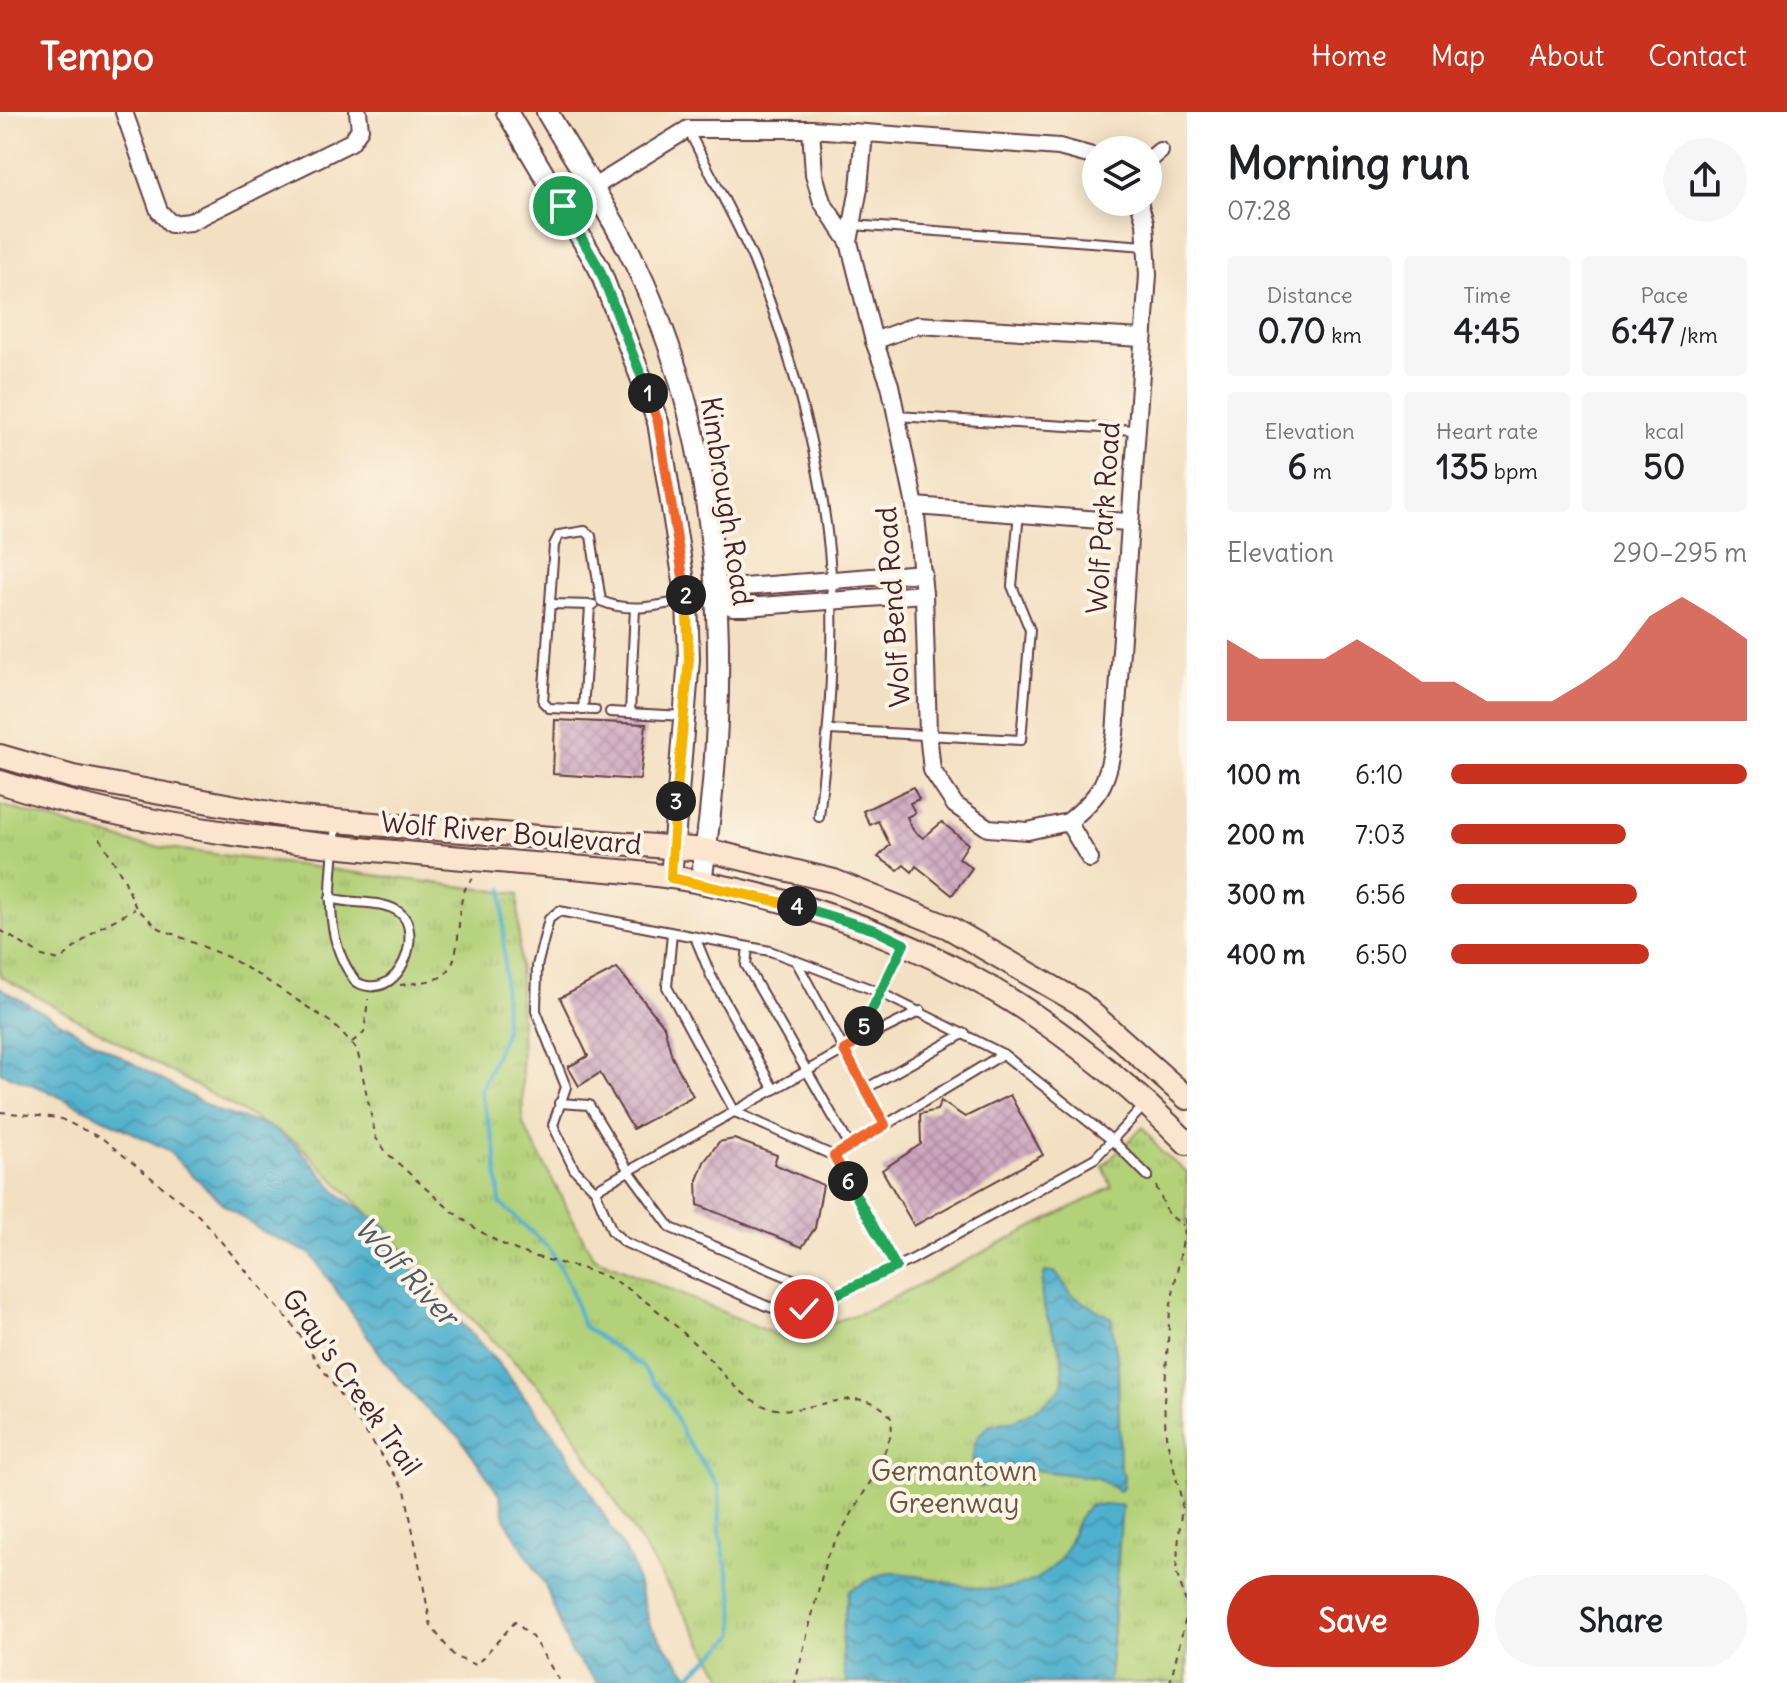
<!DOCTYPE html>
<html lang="en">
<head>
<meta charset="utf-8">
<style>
  :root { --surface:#fff; --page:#f6f6f6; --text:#202124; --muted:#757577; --accent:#c8321e }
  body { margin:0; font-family:Delius,sans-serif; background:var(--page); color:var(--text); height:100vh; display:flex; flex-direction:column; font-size:30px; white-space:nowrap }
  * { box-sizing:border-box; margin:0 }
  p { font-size:26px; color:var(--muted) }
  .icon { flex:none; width:44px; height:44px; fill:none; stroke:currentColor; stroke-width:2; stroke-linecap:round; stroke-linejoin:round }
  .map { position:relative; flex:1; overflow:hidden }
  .details { display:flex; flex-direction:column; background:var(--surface); width:600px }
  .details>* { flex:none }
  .tools { position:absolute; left:1082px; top:24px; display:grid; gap:16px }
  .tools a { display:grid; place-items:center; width:80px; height:80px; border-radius:50%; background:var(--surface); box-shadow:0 4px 20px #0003; font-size:40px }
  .pin { position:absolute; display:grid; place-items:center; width:68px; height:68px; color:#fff; margin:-34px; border:4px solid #fff; border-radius:50%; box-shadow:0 2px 8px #0007 }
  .km { position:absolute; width:40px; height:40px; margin:-20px; border-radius:50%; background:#222; color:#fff; font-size:22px; line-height:40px; text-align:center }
  .round { display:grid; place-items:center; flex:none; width:84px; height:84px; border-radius:42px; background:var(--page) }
  .summary { display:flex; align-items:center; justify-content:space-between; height:136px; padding:0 40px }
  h1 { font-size:44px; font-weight:800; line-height:60px }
  .figures { display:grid; grid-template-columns:repeat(3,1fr); gap:12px; height:136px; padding:8px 40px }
  .figures div { display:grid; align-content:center; border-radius:8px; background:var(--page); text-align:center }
  .figures b { font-size:34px; font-weight:800 }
  .figures small { font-size:22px; font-weight:400 }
  .figures p { font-size:22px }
  .chart { height:224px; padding:16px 40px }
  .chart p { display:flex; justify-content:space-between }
  .chart svg { width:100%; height:144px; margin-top:8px; fill:var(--accent); opacity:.7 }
  .button { display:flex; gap:16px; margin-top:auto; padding:16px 40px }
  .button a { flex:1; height:92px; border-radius:48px; background:var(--accent); color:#fff; font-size:32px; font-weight:800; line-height:92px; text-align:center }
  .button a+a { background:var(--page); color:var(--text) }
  ul { padding:0 40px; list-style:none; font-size:26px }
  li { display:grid; grid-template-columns:128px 96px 1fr; align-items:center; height:60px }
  li i { height:20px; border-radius:10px; background:var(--accent) }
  header { display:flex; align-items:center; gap:48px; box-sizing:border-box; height:112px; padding:0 40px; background:var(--accent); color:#fff }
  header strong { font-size:38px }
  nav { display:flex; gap:44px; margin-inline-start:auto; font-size:28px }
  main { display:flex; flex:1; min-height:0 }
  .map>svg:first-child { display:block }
</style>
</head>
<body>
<header>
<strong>Tempo</strong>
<nav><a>Home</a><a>Map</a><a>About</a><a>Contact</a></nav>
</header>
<main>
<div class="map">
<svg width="1187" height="1571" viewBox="0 0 1187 1571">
  <defs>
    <pattern id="park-tufts" width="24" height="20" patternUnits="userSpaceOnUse" patternTransform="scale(2)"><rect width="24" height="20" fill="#b3d179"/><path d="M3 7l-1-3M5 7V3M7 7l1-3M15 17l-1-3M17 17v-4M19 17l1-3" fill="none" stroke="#9bb369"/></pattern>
    <pattern id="water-waves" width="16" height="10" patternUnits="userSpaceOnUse" patternTransform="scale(2)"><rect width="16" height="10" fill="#4fb0ce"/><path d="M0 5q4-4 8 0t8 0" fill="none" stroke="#448fa7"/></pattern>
    <pattern id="building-cross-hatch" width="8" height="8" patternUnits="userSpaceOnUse" patternTransform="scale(2)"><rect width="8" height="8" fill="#caa2be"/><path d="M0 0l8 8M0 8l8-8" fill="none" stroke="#a6839b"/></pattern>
  </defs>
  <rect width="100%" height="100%" fill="#fcf5e5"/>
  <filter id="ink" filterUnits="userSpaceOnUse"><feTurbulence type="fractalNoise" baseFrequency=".0125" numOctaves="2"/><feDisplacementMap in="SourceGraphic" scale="16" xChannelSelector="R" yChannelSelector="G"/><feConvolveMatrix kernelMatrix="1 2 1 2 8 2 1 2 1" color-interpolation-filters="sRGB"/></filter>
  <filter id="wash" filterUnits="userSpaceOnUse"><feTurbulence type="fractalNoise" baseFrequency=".006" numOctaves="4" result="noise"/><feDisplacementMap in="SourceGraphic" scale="32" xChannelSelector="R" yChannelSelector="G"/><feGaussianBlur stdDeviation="1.8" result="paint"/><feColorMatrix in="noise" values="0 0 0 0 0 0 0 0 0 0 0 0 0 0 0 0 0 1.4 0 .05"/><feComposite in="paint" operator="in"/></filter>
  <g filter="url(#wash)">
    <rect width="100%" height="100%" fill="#f3dfc1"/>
    <path fill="url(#park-tufts)" stroke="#7e7852" stroke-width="2" d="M 0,693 L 136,732 L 518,782 L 523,1012 L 593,1145 L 786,1227 L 871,1197 L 1112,1075 L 1103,1054 L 1143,1015 L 1161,1040 L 1187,1060 L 1187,1571 L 727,1571 L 555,1291 L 298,1031 L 0,864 Z"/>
    <g fill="url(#water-waves)" stroke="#4c687c" stroke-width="2">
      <path d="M 0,876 L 217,999 L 268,1014 L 296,1033 L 340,1083 L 387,1115 L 411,1156 L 497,1250 L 561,1331 L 631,1449 L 650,1514 L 695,1571 L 598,1571 L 571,1541 L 545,1473 L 506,1409 L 500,1383 L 459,1324 L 424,1295 L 387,1252 L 311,1142 L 263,1120 L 223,1092 L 166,1037 L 46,978 L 0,960 Z"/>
      <path d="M 1045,1160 L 1055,1160 L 1072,1183 L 1111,1206 L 1118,1251 L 1120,1356 L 1124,1363 L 1123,1376 L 1119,1379 L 1097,1366 L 1026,1357 L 980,1375 C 968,1360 971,1327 986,1316 C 995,1310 1007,1311 1017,1307 C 1034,1299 1051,1288 1063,1273 C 1062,1263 1064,1250 1061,1241 C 1052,1212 1034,1191 1045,1160 Z"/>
      <path d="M 1089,1393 L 1122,1393 L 1109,1571 L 847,1571 C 838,1540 843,1510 849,1479 C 863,1472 879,1460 895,1461 C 948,1464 999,1497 1048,1459 C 1074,1439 1068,1414 1089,1393 Z"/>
    </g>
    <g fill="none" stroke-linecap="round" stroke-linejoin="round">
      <path stroke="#4fb0ce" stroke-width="4" d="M 503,777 L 505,921 L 480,979 L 495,1035 L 500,1091 L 549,1136 L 569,1172 L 583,1214 L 641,1254 L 668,1288 L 684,1324 L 719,1375 L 720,1423 L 734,1488 L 735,1522 C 719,1541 699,1553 682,1571"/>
    </g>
    <g id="blocks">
      <g fill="url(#building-cross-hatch)">
        <path d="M 555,608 L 646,612 L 640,668 L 553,662 Z"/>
        <path d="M 913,675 L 919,687 L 910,691 L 915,701 L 907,705 L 913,718 L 923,726 L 942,710 L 968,732 L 959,746 L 972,756 L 952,783 L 916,754 L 912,760 L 904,753 L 898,758 L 878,745 L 890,733 L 878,709 L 870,713 L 863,699 Z"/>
        <path d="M 617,856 L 664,914 L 672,945 L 693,984 L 633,1017 L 600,961 L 579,974 L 568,955 L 588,944 L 560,886 Z"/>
        <path d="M 1010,983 L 1043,1043 L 914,1114 L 882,1058 L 921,1032 L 920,1002 L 937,998 L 941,989 L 965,1005 Z"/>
        <path d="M 734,1027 L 777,1043 L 774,1052 L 823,1073 L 815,1116 L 802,1135 L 698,1093 L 697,1068 L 704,1050 L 719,1030 Z"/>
      </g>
    </g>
  </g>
  <g filter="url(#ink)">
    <use href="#blocks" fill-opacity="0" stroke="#633c42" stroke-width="2"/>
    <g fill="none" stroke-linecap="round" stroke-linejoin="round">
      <g stroke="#633c42" stroke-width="12">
        <g id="service">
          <path d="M 688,17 C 709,61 734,103 753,147 C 795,248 830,378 832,488 C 834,560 827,633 819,705"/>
          <path d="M 852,113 L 1146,134"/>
          <path d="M 896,304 L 1135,318"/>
          <path d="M 550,492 L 593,493"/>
          <path d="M 583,598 L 590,495"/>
          <path d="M 595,598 L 549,596 L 543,590 L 554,433 L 559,423 L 585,419 L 591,424 L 601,489 C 629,501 657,494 686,488"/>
          <path d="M 610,600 L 684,604"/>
          <path d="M 630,601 L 635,496"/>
          <path d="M 829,618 L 1021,628 L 1030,518 L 1012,474 L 1019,401"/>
          <path d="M 330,786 C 351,793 381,787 399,800 C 425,818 400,893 356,870 C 319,822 333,767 336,710"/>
          <path d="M 672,821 L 667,875 L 735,1000 L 834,1044 L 896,1155"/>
          <path d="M 695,825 L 711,864 L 774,978"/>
          <path d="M 904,833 C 887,866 873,902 853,933 L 595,1078 L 574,1057 L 553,1013 L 566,975 L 536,899 L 537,854 L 549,807 L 559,799 L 770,839 L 879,880 L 1003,942 L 1113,1029 L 1148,1064"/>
          <path d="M 748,835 L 746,853 L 850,1034"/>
          <path d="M 796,849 L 885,1013"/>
          <path d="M 854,932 L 921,899"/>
          <path d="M 865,977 L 965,921"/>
          <path d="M 559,991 L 589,993 L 629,1059 L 671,1116 L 833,1184"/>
          <path d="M 834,1044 L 1003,942"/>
          <path d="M 595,1078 L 612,1119 L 624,1130 L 764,1193 L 784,1200 L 804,1197 L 913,1147 L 1095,1046 L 1144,994"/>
        </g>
      </g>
      <g stroke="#633c42" stroke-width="20">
        <g id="minor">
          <path d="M 124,0 L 159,99 L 171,112 L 190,110 L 351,30 L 360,17 L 358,0"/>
          <path d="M 811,17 L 814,62 L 822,90 L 849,130 L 874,229 L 890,273 L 915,394 L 924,482 L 928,621 L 932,658 L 955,693 L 988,716 L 1028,719 L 1068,710 L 1090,747"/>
          <path d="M 1148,49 L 1160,39"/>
          <path d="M 563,94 L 688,17 L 811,17 L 1059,35 L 1096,45"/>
          <path d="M 849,130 L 859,76 L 864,21"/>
          <path d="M 874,229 L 917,213 L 1142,226"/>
          <path d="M 915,394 L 1127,410"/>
          <path d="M 923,461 L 743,475 L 730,477 L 719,486 L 732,495 L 745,495 L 924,482"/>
          <path d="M 1068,710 C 1106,679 1107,668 1115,622 L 1148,163 L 1145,110 L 1139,90"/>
        </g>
      </g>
      <g stroke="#633c42" stroke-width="24">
        <g id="tertiary">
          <path d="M 507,0 L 599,156 L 658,310 L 687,488 L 689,547 L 671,766"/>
          <path d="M 547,0 C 574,47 606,93 630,141 C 726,333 733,562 701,770"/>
        </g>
      </g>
      <g stroke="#633c42" stroke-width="26">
        <g id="secondary">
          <path d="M 0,644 L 73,665 L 297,706 L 706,738 L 834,769 L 948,815 L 1080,891 L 1187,986"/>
          <path d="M 0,670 C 165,724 338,735 510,750 C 573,756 638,758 700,770 C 895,807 1048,890 1187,1031"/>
        </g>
      </g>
      <g stroke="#633c42" stroke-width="2" stroke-dasharray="6 6" stroke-linecap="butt">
        <path d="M 100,726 L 124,767 L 136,796 L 159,816 L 230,846 L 263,866 L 332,911 L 357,937 L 376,1026 L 387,1041 C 427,1077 471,1123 524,1141 C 558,1153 596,1155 627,1176 C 650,1192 673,1210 693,1230 C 714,1250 734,1279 760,1292 C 801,1314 860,1261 891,1306 L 892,1320 L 879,1355 L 827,1444 L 795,1571"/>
        <path d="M 0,818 L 42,844 L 60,848 L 97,817 L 135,797"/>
        <path d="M 400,873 C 413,871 435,870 444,863 C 468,843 450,783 473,767"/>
        <path d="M 352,930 L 364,921 L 368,887"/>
        <path d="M 0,1000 L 59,1006 L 103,1027 L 199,1104 L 292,1212 L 405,1378 L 431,1514 L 455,1545 L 476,1553 L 515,1510 L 532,1525 L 561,1571"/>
        <path d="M 1156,1074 L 1168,1102 L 1183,1113"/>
        <path d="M 1187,1106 L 1170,1198 L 1164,1290 L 1166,1324 L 1182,1390 L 1176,1459 L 1187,1494"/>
        <path d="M 1170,1571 L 1187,1501"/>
      </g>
      <use href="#service" stroke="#fff" stroke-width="8"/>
      <use href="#minor" stroke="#fff" stroke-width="16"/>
      <use href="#tertiary" stroke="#fff" stroke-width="20"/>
      <use href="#secondary" stroke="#fbe5cf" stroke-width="22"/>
    </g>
  </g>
  <g fill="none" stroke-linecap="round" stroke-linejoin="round" filter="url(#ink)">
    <g stroke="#fff" stroke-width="16">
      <path id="split-1" d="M 563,94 L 599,156 L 648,281"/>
    </g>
    <g stroke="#fff" stroke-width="16">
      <path id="split-2" d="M 648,281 L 658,310 L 686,483"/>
    </g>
    <g stroke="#fff" stroke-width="16">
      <path id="split-3" d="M 676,689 L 689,547 L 686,483"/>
    </g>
    <g stroke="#fff" stroke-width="16">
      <path id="split-4" d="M 676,689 L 671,766 L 797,794"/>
    </g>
    <g stroke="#fff" stroke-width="16">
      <path id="split-5" d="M 797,794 L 875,818 L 904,832 L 864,914"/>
    </g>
    <g stroke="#fff" stroke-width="16">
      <path id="split-6" d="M 848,1069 L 834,1044 L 885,1013 L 844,938 L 853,933 L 864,914"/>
    </g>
    <g stroke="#fff" stroke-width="16">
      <path id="split-7" d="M 804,1197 L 896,1155 L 848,1069"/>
    </g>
    <use href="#split-1" stroke="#22a559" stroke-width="10"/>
    <use href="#split-2" stroke="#f0652b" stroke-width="10"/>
    <use href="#split-3" stroke="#f5b400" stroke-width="10"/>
    <use href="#split-4" stroke="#f5b400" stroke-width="10"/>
    <use href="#split-5" stroke="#22a559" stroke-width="10"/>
    <use href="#split-6" stroke="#f0652b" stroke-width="10"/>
    <use href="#split-7" stroke="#22a559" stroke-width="10"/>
  </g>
  <g text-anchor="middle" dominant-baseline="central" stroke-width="8" stroke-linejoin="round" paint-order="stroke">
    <g font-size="28" fill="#4a1f2b" stroke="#fcf5e5">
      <text transform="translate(727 389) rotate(81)">Kimbrough Road</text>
      <text transform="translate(1103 406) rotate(-86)">Wolf Park Road</text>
      <text transform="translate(893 495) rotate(-94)">Wolf Bend Road</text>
      <text transform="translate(511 721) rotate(5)">Wolf River Boulevard</text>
      <text transform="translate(352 1270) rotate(55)">Gray's Creek Trail</text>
    </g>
    <g font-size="28" fill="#6a5442" stroke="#fcf5e5">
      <text x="954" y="1359">Germantown<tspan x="954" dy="32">Greenway</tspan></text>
    </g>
    <g font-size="30" font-style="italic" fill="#4c596c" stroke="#fcf5e5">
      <text transform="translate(407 1159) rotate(47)">Wolf River</text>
    </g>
  </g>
</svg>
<div class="tools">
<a><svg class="icon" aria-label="layers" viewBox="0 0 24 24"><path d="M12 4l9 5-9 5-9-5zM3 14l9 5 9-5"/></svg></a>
</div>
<div class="pin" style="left:563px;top:94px;background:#1e9e55"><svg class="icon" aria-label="arrive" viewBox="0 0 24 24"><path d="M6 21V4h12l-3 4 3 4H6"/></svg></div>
<div class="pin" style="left:804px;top:1197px;background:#d93025"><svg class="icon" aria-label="check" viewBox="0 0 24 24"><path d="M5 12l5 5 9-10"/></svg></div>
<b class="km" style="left:648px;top:281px">1</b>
<b class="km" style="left:686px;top:483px">2</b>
<b class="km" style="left:676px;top:689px">3</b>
<b class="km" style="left:797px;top:794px">4</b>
<b class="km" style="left:864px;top:914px">5</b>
<b class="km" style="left:848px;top:1069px">6</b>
</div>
<section class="details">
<div class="summary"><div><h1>Morning run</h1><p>07:28</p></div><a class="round"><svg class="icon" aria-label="share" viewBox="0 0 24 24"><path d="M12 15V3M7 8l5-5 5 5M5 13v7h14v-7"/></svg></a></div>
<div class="figures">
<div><p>Distance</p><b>0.70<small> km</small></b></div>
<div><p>Time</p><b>4:45</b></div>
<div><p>Pace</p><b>6:47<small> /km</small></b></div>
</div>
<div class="figures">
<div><p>Elevation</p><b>6<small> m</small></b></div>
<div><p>Heart rate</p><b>135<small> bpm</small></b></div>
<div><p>kcal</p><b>50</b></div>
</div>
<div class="chart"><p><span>Elevation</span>290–295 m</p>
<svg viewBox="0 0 160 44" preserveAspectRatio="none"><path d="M0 44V19L10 25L20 25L30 25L40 19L50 25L60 32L70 32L80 38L90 38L100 38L110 32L120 25L130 12L140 6L150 12L160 19V44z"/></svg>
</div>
<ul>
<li><b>100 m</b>6:10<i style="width:100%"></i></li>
<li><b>200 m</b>7:03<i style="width:59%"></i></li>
<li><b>300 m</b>6:56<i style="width:63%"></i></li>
<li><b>400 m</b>6:50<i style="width:67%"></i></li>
</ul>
<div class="button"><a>Save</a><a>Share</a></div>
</section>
</main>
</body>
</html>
